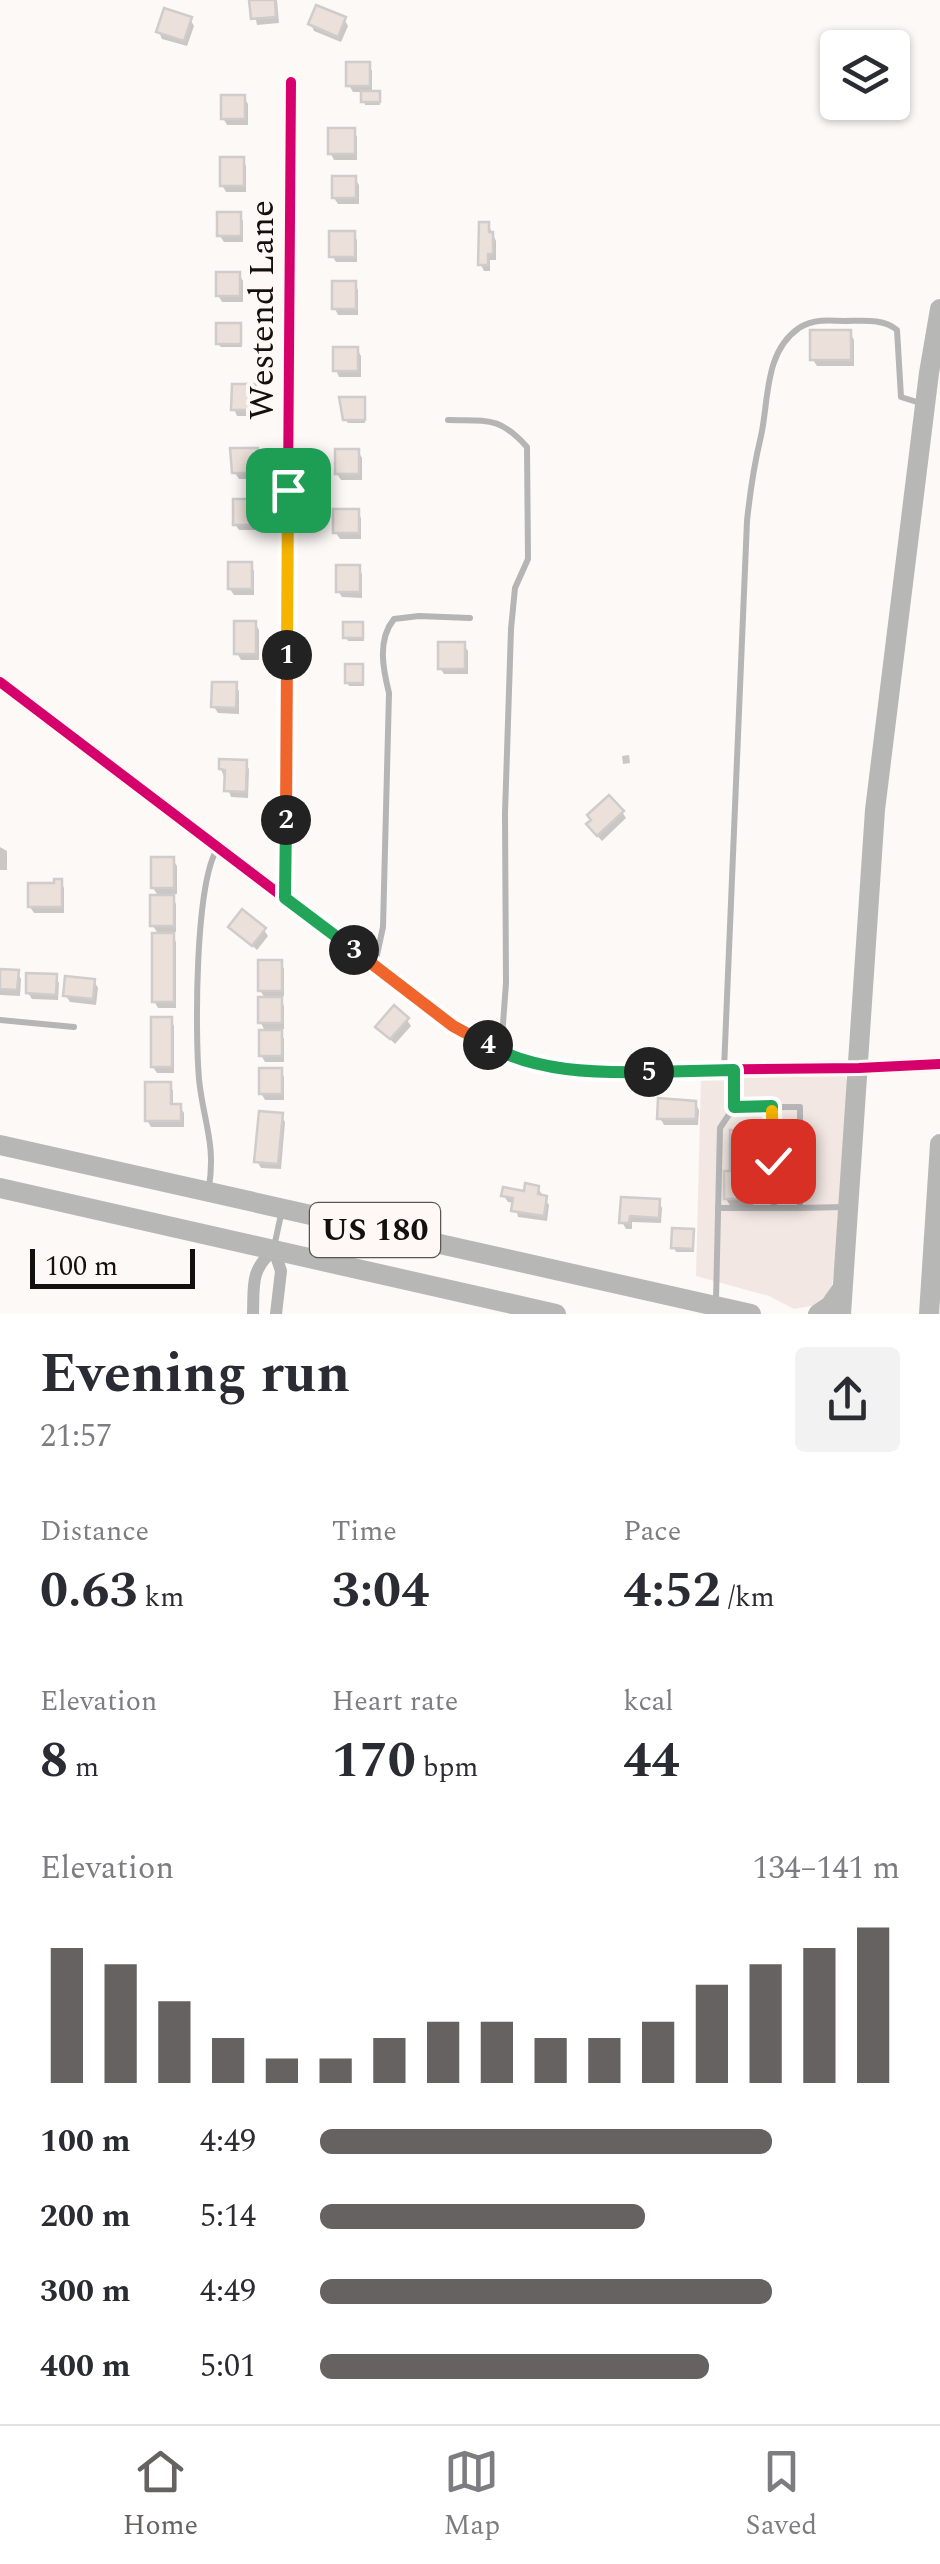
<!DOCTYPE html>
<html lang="en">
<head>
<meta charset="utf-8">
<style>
  :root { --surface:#fff; --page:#f2f2f3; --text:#2b2b33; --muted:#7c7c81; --line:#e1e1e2; --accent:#656261 }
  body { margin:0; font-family:Spectral,serif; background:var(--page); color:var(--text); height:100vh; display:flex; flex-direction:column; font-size:38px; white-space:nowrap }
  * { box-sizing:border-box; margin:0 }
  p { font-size:32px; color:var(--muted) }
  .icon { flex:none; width:55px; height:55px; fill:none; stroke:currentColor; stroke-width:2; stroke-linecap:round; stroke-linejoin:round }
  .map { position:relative; height:1314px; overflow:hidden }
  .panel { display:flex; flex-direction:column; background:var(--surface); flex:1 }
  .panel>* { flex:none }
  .tools { position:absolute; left:820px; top:30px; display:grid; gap:20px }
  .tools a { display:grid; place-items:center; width:90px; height:90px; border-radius:10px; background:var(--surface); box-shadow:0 2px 8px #0004; font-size:50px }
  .scale { position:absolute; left:30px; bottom:25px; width:165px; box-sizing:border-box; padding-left:10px; border:5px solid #131110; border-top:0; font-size:28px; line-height:35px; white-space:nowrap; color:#131110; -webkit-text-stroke:8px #fff8f5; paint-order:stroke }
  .pin { position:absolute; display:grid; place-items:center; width:85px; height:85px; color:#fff; margin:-42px; border-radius:20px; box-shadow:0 5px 15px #0006 }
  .km { position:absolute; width:50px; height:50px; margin:-25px; border-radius:50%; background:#222; color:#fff; font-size:28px; line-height:50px; text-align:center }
  .round { display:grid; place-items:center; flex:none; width:105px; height:105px; border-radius:10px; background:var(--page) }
  .headline { display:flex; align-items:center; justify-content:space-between; height:170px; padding:0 40px }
  h1 { font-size:55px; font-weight:700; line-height:75px }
  .metrics { display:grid; grid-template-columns:repeat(3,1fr); gap:15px; height:170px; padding:10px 40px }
  .metrics div { display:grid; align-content:center }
  .metrics b { font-size:50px; font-weight:700 }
  .metrics small { font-size:28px; font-weight:400 }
  .metrics p { font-size:28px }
  .chart { height:280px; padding:20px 40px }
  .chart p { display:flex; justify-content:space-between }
  .chart svg { width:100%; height:180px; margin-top:10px; stroke:var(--accent); stroke-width:6 }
  ul { padding:0 40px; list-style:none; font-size:32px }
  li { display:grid; grid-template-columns:160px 120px 1fr; align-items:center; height:75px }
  li i { height:25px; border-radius:12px; background:var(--accent) }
  .dock { display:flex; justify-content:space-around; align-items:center; height:140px; border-top:2px solid var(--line); background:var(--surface); font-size:28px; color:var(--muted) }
  .dock a { display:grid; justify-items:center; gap:5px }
  .dock .active { color:var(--accent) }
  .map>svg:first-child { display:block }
</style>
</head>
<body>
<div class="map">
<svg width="940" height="1314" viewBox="0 0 940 1314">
  <rect width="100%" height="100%" fill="#fdf9f7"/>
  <path fill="#f2e7e2" d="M 845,1076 L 852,1091 L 840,1236 L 831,1291 L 816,1305 L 794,1309 L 769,1296 L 696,1276 L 701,1079 Z"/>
  <g fill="#0003">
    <path d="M 252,0 L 277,0 L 279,23 L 257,25 Z"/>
    <path d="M 190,19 L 194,26 L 187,46 L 162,39 L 159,32 Z"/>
    <path d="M 344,19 L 348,26 L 341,42 L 314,31 L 311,24 Z"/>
    <path d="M 368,64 L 372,71 L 372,94 L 378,94 L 380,105 L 365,105 L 363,92 L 353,92 L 349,85 Z"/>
    <path d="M 244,98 L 248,104 L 248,125 L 227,125 L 223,118 Z"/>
    <path d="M 353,130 L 357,137 L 357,160 L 334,160 L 331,154 Z"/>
    <path d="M 243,160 L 246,166 L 246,192 L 226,192 L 222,185 Z"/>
    <path d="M 355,179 L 359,185 L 359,204 L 338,204 L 334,198 Z"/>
    <path d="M 239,215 L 243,221 L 243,242 L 224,242 L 220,236 Z"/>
    <path d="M 488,224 L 496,241 L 496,260 L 490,260 L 490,271 L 484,271 L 481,265 Z"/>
    <path d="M 353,234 L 357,240 L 357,262 L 336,262 L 332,256 Z"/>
    <path d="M 239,274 L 243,281 L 243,302 L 222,302 L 218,295 Z"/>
    <path d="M 354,283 L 358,290 L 358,315 L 338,315 L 335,309 Z"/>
    <path d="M 239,325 L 242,347 L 221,347 L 218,344 Z"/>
    <path d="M 850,333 L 854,340 L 854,366 L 817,366 L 813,360 Z"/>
    <path d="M 357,349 L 361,356 L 361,377 L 339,377 L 336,370 Z"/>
    <path d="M 254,387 L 258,393 L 258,416 L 237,416 L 234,409 Z"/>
    <path d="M 363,400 L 365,423 L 348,423 L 345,419 Z"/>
    <path d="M 256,451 L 260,457 L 260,479 L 239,479 L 235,473 Z"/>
    <path d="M 358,451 L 362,458 L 362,480 L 341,480 L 337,474 Z"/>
    <path d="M 255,501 L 259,508 L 259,530 L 239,530 L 235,524 Z"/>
    <path d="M 357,512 L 361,518 L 361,539 L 340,539 L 336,533 Z"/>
    <path d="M 250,564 L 254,571 L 254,595 L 234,595 L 230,589 Z"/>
    <path d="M 358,568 L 362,574 L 362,598 L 342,597 L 338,591 Z"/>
    <path d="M 255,623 L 259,630 L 259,660 L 241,660 L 237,653 Z"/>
    <path d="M 362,624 L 364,641 L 348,641 L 346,637 Z"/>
    <path d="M 464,645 L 468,651 L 468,674 L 444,674 L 440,668 Z"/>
    <path d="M 362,666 L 364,686 L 349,686 L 347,682 Z"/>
    <path d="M 235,685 L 239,691 L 239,714 L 218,713 L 214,707 Z"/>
    <path d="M 629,755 L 630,763 L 623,764 L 622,756 Z"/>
    <path d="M 245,762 L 249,769 L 248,798 L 231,797 L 221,769 Z"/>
    <path d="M 622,812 L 626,818 L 602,841 L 593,831 Z"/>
    <path d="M 0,847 L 7,851 L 7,870 L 0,870 Z"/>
    <path d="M 173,860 L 177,866 L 177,894 L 171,894 L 176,904 L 176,932 L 170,932 L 176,942 L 176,1008 L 158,1008 L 154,1001 L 159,935 L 153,926 L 159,897 L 153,888 Z"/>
    <path d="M 60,881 L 64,888 L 64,913 L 34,913 L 30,907 Z"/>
    <path d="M 231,927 L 264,930 L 268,936 L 257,950 Z"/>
    <path d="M 280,962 L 284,969 L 284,996 L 278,996 L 284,1006 L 284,1029 L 279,1029 L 284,1039 L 284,1062 L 265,1062 L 261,1055 L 266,1033 L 261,1023 L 266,1000 L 260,990 Z"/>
    <path d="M 0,971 L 17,972 L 21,979 L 20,996 L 0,995 Z"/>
    <path d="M 55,976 L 59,983 L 58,1000 L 32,999 L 28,993 Z"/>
    <path d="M 94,981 L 98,988 L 96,1005 L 70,1002 L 66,996 Z"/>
    <path d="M 170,1019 L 174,1026 L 174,1073 L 157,1073 L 153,1067 Z"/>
    <path d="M 407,1020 L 411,1026 L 395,1044 L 378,1027 Z"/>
    <path d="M 281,1071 L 284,1077 L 284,1100 L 265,1100 L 261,1093 Z"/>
    <path d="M 170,1084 L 173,1091 L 173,1107 L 180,1107 L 184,1113 L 184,1127 L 151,1127 L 147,1120 Z"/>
    <path d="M 695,1103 L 699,1110 L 698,1125 L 664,1125 L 660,1118 Z"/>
    <path d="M 281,1115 L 285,1122 L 281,1169 L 261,1168 L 257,1161 Z"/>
    <path d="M 750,1132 L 753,1139 L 753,1205 L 730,1205 L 726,1199 L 733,1174 Z"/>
    <path d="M 538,1188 L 549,1205 L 547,1221 L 518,1217 L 515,1203 L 508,1202 L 504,1196 Z"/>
    <path d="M 623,1199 L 659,1202 L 662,1208 L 661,1223 L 632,1222 L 632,1229 L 626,1229 L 622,1222 Z"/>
    <path d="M 693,1232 L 694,1252 L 676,1252 L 674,1248 Z"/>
  </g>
  <g fill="#ece0da" stroke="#cfcccb" stroke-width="2.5">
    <path d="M 249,0 L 275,0 L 276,17 L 251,19 Z"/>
    <path d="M 316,5 L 346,17 L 338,37 L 308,24 Z"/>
    <path d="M 164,8 L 192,17 L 184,41 L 156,32 Z"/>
    <rect x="346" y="62" width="24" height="24"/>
    <rect x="361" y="91" width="19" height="11"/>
    <rect x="221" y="95" width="24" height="24"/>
    <rect x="328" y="128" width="27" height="26"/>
    <rect x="220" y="157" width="24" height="29"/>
    <rect x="332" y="176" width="24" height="22"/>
    <rect x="217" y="212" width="24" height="24"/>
    <path d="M 479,222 L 489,222 L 489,232 L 493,232 L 493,254 L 488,254 L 488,265 L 478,265 Z"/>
    <rect x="329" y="231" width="26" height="26"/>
    <rect x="216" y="272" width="24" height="24"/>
    <rect x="332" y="281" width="24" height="28"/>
    <rect x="216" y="323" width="25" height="21"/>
    <rect x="810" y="330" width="41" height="30"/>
    <rect x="333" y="347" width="25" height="24"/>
    <path d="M 232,384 L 256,384 L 255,410 L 231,410 Z"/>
    <path d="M 339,397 L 365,397 L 365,420 L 343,420 Z"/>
    <path d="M 230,448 L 258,448 L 258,473 L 232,473 Z"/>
    <rect x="335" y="449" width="24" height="25"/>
    <rect x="233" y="499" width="23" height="26"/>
    <rect x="333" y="509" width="26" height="24"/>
    <rect x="228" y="562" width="24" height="27"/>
    <rect x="336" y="565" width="24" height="27"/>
    <rect x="234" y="621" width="22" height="33"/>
    <rect x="343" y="622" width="20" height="16"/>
    <rect x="438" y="642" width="27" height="27"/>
    <rect x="345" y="664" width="18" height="19"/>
    <path d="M 212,682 L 237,682 L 236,708 L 211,707 Z"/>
    <path d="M 219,759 L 247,760 L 246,792 L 224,791 L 225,770 L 219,769 Z"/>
    <path d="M 609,795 L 624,811 L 597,836 L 586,824 L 591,820 L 587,815 Z"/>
    <rect x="151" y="857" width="23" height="31"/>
    <path d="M 54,879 L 62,879 L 62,907 L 28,907 L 28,883 L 54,883 Z"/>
    <rect x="150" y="895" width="24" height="31"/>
    <path d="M 242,909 L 266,928 L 252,946 L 228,927 Z"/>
    <rect x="152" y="933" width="22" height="69"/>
    <rect x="258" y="960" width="24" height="31"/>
    <path d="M 0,969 L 19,970 L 17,990 L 0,989 Z"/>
    <path d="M 26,973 L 57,974 L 56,995 L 26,993 Z"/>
    <path d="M 65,976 L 95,979 L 93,999 L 63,996 Z"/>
    <rect x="258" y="997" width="24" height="26"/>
    <path d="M 394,1005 L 409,1018 L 390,1039 L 375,1027 Z"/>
    <rect x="151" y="1017" width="21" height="50"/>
    <rect x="259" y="1030" width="23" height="26"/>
    <rect x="259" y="1068" width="23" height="26"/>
    <path d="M 145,1082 L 171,1082 L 171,1104 L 181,1104 L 181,1121 L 145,1121 Z"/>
    <path d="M 658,1098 L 696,1101 L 696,1119 L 657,1119 Z"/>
    <path d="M 259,1111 L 283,1113 L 278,1164 L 254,1162 Z"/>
    <path d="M 730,1130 L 751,1130 L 751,1199 L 724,1199 L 724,1171 L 730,1171 Z"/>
    <path d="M 525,1183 L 539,1186 L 538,1194 L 547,1196 L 544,1216 L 511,1211 L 513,1198 L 501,1196 L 503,1187 L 524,1191 Z"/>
    <path d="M 621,1197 L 660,1199 L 659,1218 L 630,1216 L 629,1223 L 619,1223 Z"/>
    <path d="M 672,1228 L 694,1229 L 693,1249 L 671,1248 Z"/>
  </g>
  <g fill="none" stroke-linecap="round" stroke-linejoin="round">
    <g stroke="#b4b5b4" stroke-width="6">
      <path d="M 448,420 C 488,421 499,416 527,447 L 528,559 L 515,588 L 511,629 L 505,814 L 506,983 L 501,1051"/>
      <path d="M 375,964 L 383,927 L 389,693 C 383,669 377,640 394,619 L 419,616 L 470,618"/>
      <path d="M 0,1020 L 74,1027"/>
      <path d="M 724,1069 L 747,521 C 750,492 754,465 761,436 C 769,400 764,352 799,328 C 813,319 829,320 844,321 C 862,321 883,318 897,330 L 901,397 L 920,403"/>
      <path d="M 772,1107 L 774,1208"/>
      <path d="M 209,1187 C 216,1143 203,1120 199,1079 C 195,1032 195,886 217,849"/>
      <path d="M 718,1208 L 800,1208 L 800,1107 L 734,1107"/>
      <path d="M 800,1208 L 844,1207"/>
      <path d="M 274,1247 L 282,1210"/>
      <path d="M 716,1300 L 720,1128 L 734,1107 L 734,1072"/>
    </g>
    <g stroke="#b4b5b4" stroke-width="12">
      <path d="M 285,898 L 291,82"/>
      <path d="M 253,1314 C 254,1285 250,1270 274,1250 L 281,1271 L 276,1314"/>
    </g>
    <path stroke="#b4b5b4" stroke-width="15" d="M 0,682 L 453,1026 L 500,1052 L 540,1065 L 582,1071 L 859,1068 L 940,1064"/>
    <g stroke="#b7b8b6" stroke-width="20">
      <path d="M 0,1145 L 751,1314"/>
      <path d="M 0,1188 L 556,1314"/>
      <path d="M 818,1314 L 830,1306 L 842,1289"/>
      <path d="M 841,1314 L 875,810 L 929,373 L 940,309"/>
      <path d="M 929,1314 L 940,1144"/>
    </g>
    <g stroke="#fff8f5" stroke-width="16">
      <g id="cycleway">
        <path d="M 0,682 L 453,1026 L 500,1052 L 540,1065 L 582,1071 L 859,1068 L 940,1064"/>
        <path d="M 285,898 L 291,82"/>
      </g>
    </g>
    <use href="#cycleway" stroke="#d6006c" stroke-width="10"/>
  </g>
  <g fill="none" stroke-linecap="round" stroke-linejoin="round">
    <g stroke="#fff" stroke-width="20">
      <path id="split-1" d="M 287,655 L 288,490"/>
    </g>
    <g stroke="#fff" stroke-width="20">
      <path id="split-2" d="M 286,820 L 287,655"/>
    </g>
    <g stroke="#fff" stroke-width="20">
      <path id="split-3" d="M 286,820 L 285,898 L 354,950"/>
    </g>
    <g stroke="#fff" stroke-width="20">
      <path id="split-4" d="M 354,950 L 453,1026 L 488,1045"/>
    </g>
    <g stroke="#fff" stroke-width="20">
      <path id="split-5" d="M 488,1045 C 536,1072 595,1073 649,1072"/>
    </g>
    <g stroke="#fff" stroke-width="20">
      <path id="split-6" d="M 649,1072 L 734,1070 L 734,1107 L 772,1106 L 772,1111"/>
    </g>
    <g stroke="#fff" stroke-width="20">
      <path id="split-7" d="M 772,1111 L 773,1161"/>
    </g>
    <use href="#split-1" stroke="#f5b400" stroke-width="12"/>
    <use href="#split-2" stroke="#f0652b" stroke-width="12"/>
    <use href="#split-3" stroke="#22a559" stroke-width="12"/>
    <use href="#split-4" stroke="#f0652b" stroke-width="12"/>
    <use href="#split-5" stroke="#22a559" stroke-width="12"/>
    <use href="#split-6" stroke="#22a559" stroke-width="12"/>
    <use href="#split-7" stroke="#f5b400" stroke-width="12"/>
  </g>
  <g text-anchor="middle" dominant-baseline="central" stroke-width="8" stroke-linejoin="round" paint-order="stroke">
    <rect fill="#fff8f5" stroke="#5a5655" stroke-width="2.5" x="310" y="1203" width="130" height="54" rx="8"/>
    <g font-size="32" font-weight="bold" fill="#131110">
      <text x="375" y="1230">US 180</text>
    </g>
    <g font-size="35" fill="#131110" stroke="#fff8f5">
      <text transform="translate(262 310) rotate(-90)">Westend Lane</text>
    </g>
  </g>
</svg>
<div class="tools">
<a><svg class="icon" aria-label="layers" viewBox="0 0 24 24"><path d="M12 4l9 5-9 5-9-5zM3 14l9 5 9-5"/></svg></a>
</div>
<div class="scale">100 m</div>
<div class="pin" style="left:288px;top:490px;background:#1e9e55"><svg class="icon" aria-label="arrive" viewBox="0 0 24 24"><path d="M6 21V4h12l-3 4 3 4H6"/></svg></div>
<div class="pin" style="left:773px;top:1161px;background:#d93025"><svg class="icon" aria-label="check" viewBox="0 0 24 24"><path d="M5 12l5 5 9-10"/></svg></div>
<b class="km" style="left:287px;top:655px">1</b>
<b class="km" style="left:286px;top:820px">2</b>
<b class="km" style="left:354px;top:950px">3</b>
<b class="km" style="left:488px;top:1045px">4</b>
<b class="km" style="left:649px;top:1072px">5</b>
</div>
<section class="panel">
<div class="headline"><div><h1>Evening run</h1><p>21:57</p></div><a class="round"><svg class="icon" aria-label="share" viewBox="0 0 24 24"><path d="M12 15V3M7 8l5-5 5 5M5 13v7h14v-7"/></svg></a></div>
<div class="metrics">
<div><p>Distance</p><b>0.63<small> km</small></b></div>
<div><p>Time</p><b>3:04</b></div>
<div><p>Pace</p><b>4:52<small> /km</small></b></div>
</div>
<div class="metrics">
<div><p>Elevation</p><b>8<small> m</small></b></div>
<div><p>Heart rate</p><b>170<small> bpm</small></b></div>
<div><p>kcal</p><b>44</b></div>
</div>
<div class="chart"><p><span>Elevation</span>134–141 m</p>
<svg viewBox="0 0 160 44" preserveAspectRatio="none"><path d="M5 44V11M15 44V15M25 44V24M35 44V33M45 44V38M55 44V38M65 44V33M75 44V29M85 44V29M95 44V33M105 44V33M115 44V29M125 44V20M135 44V15M145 44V11M155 44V6"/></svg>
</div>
<ul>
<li><b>100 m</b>4:49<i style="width:78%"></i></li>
<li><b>200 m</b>5:14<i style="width:56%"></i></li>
<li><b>300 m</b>4:49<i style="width:78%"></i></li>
<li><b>400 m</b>5:01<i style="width:67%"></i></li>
</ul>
</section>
<nav class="dock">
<a class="active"><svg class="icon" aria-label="home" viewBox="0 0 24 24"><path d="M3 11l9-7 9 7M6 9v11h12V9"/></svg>Home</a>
<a><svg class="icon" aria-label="map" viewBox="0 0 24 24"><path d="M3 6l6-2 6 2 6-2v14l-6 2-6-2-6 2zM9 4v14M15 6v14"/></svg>Map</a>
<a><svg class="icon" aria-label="saved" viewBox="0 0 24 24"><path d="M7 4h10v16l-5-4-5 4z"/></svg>Saved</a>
</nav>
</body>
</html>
